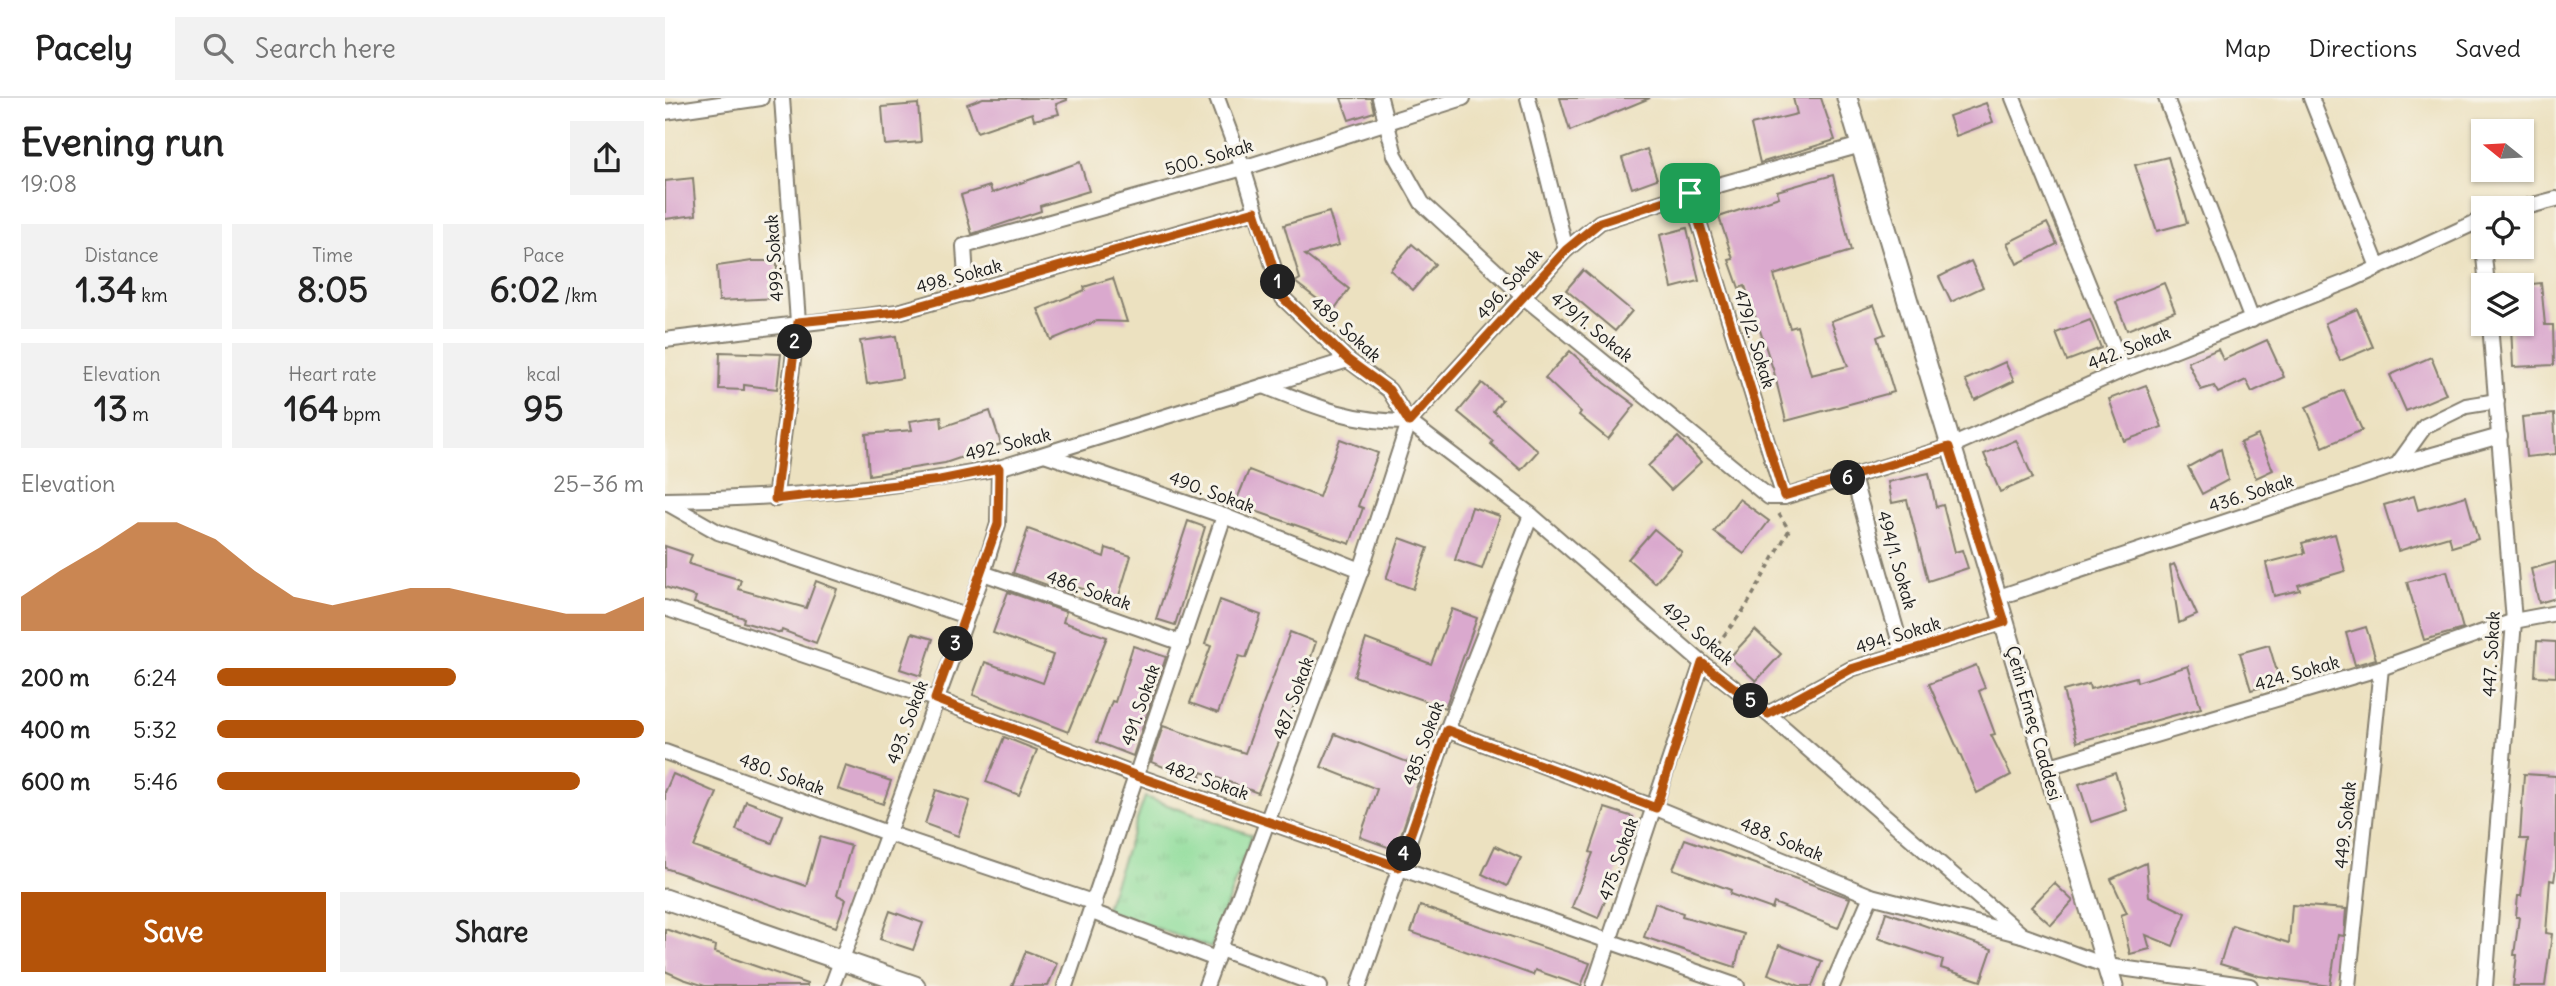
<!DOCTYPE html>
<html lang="en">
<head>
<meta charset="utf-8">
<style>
  :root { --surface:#fff; --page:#f2f2f2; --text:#222; --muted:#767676; --line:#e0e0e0; --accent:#b45309 }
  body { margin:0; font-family:Delius,sans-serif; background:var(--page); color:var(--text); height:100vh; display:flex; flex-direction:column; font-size:26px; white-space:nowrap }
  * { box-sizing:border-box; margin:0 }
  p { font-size:23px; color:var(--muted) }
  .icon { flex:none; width:38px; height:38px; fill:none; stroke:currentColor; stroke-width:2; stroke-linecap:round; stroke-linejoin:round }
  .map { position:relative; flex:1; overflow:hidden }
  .panel { display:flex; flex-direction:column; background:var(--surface); width:665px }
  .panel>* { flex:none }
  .needle { width:46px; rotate:288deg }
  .buttons { position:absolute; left:1806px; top:21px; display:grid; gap:14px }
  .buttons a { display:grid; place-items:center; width:63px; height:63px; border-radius:0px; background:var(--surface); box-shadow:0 2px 5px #0004; font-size:35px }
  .pin { position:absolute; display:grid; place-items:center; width:60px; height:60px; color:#fff; margin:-30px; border-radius:14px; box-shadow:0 4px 10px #0006 }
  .km { position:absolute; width:35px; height:35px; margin:-18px; border-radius:50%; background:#222; color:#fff; font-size:19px; line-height:35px; text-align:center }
  .round { display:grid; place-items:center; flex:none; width:74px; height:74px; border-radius:0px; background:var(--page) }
  .summary { display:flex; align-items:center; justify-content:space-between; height:119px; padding:0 21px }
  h1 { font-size:38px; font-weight:700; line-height:52px }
  .figures { display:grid; grid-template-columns:repeat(3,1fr); gap:10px; height:119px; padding:7px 21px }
  .figures div { display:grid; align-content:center; border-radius:0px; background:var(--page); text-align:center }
  .figures b { font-size:35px; font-weight:700 }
  .figures small { font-size:19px; font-weight:400 }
  .figures p { font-size:19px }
  .chart { height:196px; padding:14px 21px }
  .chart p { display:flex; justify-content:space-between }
  .chart svg { width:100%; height:126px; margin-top:7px; fill:var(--accent); opacity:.7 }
  .primary-button { display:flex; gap:14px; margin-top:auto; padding:14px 21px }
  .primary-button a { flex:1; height:80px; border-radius:0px; background:var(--accent); color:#fff; font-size:28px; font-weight:700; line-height:80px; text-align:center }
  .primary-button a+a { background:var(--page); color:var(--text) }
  ul { padding:0 21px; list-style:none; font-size:23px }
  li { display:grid; grid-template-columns:112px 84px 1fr; align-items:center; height:52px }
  li i { height:18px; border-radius:9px; background:var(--accent) }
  header { display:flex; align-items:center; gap:42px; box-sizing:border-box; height:98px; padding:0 35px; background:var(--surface); border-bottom:2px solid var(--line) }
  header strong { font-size:33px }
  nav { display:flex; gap:38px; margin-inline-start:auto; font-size:24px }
  .search { width:490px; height:63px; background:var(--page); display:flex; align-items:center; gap:18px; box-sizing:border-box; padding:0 24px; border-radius:0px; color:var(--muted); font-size:26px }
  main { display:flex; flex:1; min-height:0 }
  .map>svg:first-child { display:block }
</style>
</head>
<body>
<header>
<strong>Pacely</strong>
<div class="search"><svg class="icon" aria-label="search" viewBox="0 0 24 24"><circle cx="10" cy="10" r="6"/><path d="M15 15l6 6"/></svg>Search here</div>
<nav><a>Map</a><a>Directions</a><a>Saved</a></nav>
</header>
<main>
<section class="panel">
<div class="summary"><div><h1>Evening run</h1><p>19:08</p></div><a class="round"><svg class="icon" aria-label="share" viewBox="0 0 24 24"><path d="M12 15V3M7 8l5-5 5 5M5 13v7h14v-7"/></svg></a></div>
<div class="figures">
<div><p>Distance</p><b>1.34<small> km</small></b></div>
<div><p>Time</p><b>8:05</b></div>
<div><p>Pace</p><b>6:02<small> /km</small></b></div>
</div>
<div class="figures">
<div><p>Elevation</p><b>13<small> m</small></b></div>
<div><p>Heart rate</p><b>164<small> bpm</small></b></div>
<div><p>kcal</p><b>95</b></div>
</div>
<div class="chart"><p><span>Elevation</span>25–36 m</p>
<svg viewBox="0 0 160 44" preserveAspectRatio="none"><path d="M0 44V32L10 23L20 15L30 6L40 6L50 12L60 23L70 32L80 35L90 32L100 29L110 29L120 32L130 35L140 38L150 38L160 32V44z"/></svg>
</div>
<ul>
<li><b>200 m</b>6:24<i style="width:56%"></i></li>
<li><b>400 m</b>5:32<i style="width:100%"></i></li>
<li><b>600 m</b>5:46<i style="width:85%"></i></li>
</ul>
<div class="primary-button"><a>Save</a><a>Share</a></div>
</section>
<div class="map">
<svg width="1891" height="888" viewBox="0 0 1891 888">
  <defs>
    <pattern id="grass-tufts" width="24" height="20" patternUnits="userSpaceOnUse" patternTransform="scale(1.75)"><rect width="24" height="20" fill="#90dd9b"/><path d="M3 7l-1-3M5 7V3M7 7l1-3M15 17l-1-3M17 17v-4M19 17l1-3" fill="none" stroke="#7cbd85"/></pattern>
  </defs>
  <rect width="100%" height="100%" fill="#f7f3e8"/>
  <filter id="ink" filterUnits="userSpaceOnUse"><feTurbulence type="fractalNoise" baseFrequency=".0143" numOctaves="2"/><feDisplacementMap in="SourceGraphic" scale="14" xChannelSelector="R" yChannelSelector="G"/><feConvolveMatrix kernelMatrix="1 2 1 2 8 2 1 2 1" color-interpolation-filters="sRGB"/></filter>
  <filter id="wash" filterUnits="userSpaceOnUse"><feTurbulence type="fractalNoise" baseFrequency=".00686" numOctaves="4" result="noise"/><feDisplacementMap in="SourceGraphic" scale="28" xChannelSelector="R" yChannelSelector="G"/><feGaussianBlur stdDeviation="1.57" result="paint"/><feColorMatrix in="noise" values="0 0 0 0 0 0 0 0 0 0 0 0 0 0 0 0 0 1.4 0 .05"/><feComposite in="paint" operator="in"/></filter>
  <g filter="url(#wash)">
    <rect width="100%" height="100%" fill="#ece1c0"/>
    <path fill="url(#grass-tufts)" stroke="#567c5c" stroke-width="2" d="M 480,699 L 587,737 L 546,850 L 440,812 Z"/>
    <g id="blocks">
      <g fill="#daa9ce">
        <path d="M 318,0 L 402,0 L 402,2 L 391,6 L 394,16 L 369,22 L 367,15 L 312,34 L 302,6 Z"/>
        <path d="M 676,0 L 706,0 L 709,14 L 684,22 Z"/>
        <path d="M 895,0 L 985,0 L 905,33 Z"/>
        <path d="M 1128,0 L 1156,0 L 1170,42 L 1095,65 L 1086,27 L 1132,16 Z"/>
        <path d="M 1321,5 L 1328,24 L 1291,38 L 1284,18 Z"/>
        <path d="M 253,6 L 256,44 L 220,47 L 217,9 Z"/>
        <path d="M 982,51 L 992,81 L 967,90 L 957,60 Z"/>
        <path d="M 1503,59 L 1522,125 L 1492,133 L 1470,67 Z"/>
        <path d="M 415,64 L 424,93 L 375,108 L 376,113 L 307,136 L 296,97 L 325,88 L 327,95 Z"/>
        <path d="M 1168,77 L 1186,153 L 1109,177 L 1125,230 L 1132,228 L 1146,277 L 1183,268 L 1166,223 L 1209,207 L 1220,236 L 1212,239 L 1229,294 L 1121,323 L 1109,274 L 1080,188 L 1074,190 L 1064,162 L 1068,161 L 1054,119 L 1114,99 L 1112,93 Z"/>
        <path d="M 28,80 L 31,117 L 0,121 L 0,83 Z"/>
        <path d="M 664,114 L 674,147 L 640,157 L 684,191 L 668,213 L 630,184 L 635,181 L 619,127 Z"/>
        <path d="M 1382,125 L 1392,146 L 1352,166 L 1342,145 Z"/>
        <path d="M 1022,130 L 1034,183 L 1007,190 L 995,137 Z"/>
        <path d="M 747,146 L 770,166 L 748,192 L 725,172 Z"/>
        <path d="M 87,163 L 112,163 L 112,200 L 54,203 L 52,168 Z"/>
        <path d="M 1306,163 L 1318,189 L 1286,204 L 1274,179 Z"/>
        <path d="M 918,172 L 967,213 L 950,233 L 901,192 Z"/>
        <path d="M 448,180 L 462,224 L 432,223 L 386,242 L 373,211 L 420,192 L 419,189 Z"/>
        <path d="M 1499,185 L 1510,213 L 1462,232 L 1451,204 Z"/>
        <path d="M 1876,185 L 1880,227 L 1888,227 L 1889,267 L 1848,269 L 1846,228 L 1857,228 L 1857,187 Z"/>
        <path d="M 1692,211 L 1708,249 L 1675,263 L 1660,225 Z"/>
        <path d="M 1425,222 L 1436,250 L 1402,263 L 1391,235 Z"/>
        <path d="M 231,238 L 237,280 L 202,286 L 195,243 Z"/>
        <path d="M 1602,242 L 1619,279 L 1587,294 L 1581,282 L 1553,295 L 1549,288 L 1536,292 L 1523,264 L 1553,251 L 1558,262 Z"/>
        <path d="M 905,253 L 940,285 L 970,307 L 943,341 L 914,317 L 916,314 L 880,280 Z"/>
        <path d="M 55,254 L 116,256 L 112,291 L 79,287 L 79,292 L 54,291 Z"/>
        <path d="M 1766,259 L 1781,296 L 1741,313 L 1725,277 Z"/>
        <path d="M 1340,264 L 1349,283 L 1310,302 L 1300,282 Z"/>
        <path d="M 817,285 L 837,302 L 828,313 L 873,353 L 856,372 L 826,346 L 828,343 L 793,314 Z"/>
        <path d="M 1481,287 L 1497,329 L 1459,343 L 1444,301 Z"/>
        <path d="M 1679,292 L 1697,332 L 1658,349 L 1641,309 Z"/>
        <path d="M 325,313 L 336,346 L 280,365 L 204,377 L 201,336 L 247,332 L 245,323 L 276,318 L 277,329 Z"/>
        <path d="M 1889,316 L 1891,356 L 1861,359 L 1857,319 Z"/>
        <path d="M 1593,337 L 1608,372 L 1591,380 L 1575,345 Z"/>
        <path d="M 1013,339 L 1036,364 L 1006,392 L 983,368 Z"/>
        <path d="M 675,341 L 713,355 L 693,408 L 698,410 L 685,446 L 570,406 L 584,372 L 654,399 Z"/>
        <path d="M 1351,342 L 1368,380 L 1335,394 L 1319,356 Z"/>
        <path d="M 1556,351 L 1563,382 L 1537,396 L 1523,369 Z"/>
        <path d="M 1264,375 L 1271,409 L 1278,407 L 1290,454 L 1297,452 L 1303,470 L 1263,483 L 1242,402 L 1227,405 L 1223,384 Z"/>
        <path d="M 1749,398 L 1753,412 L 1801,398 L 1813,441 L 1787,449 L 1784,438 L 1733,453 L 1719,407 Z"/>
        <path d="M 1074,401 L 1104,423 L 1079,456 L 1049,434 Z"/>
        <path d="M 807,409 L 835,418 L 817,471 L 790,462 Z"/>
        <path d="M 523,423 L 540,429 L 510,527 L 491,521 Z"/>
        <path d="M 363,431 L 439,459 L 441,450 L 466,458 L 453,501 L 411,489 L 408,496 L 348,475 Z"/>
        <path d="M 989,431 L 1017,454 L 990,485 L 963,461 Z"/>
        <path d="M 1670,436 L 1680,473 L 1633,487 L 1635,492 L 1609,498 L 1601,465 L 1640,455 L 1637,445 Z"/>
        <path d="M 735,440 L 763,450 L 748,491 L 721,481 Z"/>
        <path d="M 0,448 L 27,457 L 24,466 L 76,482 L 73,491 L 141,510 L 151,483 L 172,491 L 151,545 L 117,532 L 116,535 L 78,524 L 79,520 L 29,505 L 31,499 L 0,489 Z"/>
        <path d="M 1891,464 L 1891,500 L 1874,505 L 1866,471 Z"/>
        <path d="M 1509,466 L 1532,517 L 1514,525 L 1505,468 Z"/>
        <path d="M 1782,473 L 1798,531 L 1759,542 L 1742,484 Z"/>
        <path d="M 343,494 L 401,514 L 398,524 L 442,539 L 403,634 L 308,597 L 320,564 L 378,585 L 388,557 L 328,535 Z"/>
        <path d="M 555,502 L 596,517 L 581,560 L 574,558 L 553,615 L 525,605 L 546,548 L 540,546 Z"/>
        <path d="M 787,511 L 812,520 L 780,610 L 689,578 L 701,541 L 766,566 Z"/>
        <path d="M 1701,529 L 1711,561 L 1690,567 L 1681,535 Z"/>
        <path d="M 1090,532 L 1116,556 L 1091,583 L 1065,559 Z"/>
        <path d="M 625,534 L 651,544 L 631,603 L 593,695 L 537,674 L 534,683 L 486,664 L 498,628 L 580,655 Z"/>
        <path d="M 247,535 L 268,541 L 256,578 L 235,571 Z"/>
        <path d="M 1872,543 L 1891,544 L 1891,579 L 1870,578 Z"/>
        <path d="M 1604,547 L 1615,584 L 1586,592 L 1575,555 Z"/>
        <path d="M 468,548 L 501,559 L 468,658 L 432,644 L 447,603 L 450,604 Z"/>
        <path d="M 1311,567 L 1320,590 L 1314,593 L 1330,636 L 1326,637 L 1346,677 L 1312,695 L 1264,586 Z"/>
        <path d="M 1523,568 L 1536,610 L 1412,644 L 1398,593 L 1424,586 L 1425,591 L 1471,579 L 1472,584 Z"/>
        <path d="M 670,636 L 758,670 L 731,752 L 695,739 L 712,691 L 656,669 Z"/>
        <path d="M 339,639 L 372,652 L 354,697 L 321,684 Z"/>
        <path d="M 181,668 L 226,683 L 218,706 L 173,691 Z"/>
        <path d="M 1450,674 L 1462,712 L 1426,724 L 1414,686 Z"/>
        <path d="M 8,676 L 52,695 L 29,749 L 141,788 L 155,739 L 186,748 L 172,797 L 181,801 L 171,829 L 0,770 L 0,694 Z"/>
        <path d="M 1859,676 L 1891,678 L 1891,770 L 1889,783 L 1885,782 L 1881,835 L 1887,836 L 1880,888 L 1848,888 L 1852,857 L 1849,857 L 1854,819 L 1851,819 L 1853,798 L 1856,798 L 1863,741 L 1855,741 Z"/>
        <path d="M 271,692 L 305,703 L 293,738 L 260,726 Z"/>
        <path d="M 81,703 L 118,717 L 107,745 L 71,732 Z"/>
        <path d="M 940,710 L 968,719 L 951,777 L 933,820 L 907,809 L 928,755 L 925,754 Z"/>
        <path d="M 1020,741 L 1185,800 L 1173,830 L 1109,805 L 1107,811 L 1065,796 L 1066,792 L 1008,771 Z"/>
        <path d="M 830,748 L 856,760 L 842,788 L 817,776 Z"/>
        <path d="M 1481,765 L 1484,798 L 1521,815 L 1508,848 L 1481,837 L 1485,851 L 1465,856 L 1456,817 L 1462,815 L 1446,781 Z"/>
        <path d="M 1389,785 L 1408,803 L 1386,827 L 1366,809 Z"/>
        <path d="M 990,805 L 1018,815 L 1017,818 L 1079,836 L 1070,869 L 979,839 Z"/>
        <path d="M 1627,807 L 1681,811 L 1679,838 L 1673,837 L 1665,888 L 1594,878 L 1555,866 L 1567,827 L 1624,845 Z"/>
        <path d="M 755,808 L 925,865 L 916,888 L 870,872 L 868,877 L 746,834 Z"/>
        <path d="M 225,813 L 258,825 L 248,852 L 215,841 Z"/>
        <path d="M 1221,814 L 1327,851 L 1316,883 L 1276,870 L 1278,862 L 1213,840 Z"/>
        <path d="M 0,831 L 51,848 L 50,854 L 142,886 L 142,888 L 40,888 L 18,881 L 0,873 Z"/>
        <path d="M 1114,847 L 1157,863 L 1147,888 L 1135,888 L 1103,876 Z"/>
        <path d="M 361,853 L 392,865 L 383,888 L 347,888 Z"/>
      </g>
    </g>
  </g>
  <g filter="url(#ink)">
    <use href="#blocks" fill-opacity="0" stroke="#847e6e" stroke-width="2"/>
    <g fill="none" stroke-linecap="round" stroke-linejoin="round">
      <g stroke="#847e6e" stroke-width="18">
        <g id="minor">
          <path d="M 552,0 L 578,70 L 618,200 L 683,262 L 724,292 L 744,324 L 866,417 L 1037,565 L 1103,616 L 1357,837"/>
          <path d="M 715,0 L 730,57 L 757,105 L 859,199 L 1104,399 L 1119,399 L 1284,349 L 1458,272 L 1686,182 L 1818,121"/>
          <path d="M 863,0 L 901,152"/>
          <path d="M 1348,0 L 1458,272"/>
          <path d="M 1501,0 L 1587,222"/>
          <path d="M 1646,0 L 1713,169"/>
          <path d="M 0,14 L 96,0"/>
          <path d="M 1025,95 L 1119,399"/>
          <path d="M 1857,110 L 1891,101"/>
          <path d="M 1818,149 L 1822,187"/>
          <path d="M 302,196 L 299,148 L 578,70 L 798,0"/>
          <path d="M 0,242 L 233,214 L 590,113"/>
          <path d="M 599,288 C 651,309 687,324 744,324"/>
          <path d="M 382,357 L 559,418 L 696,472"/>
          <path d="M 1732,367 L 1835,338"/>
          <path d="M 1188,379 L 1238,556"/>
          <path d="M 110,401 L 133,224 L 117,0"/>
          <path d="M 0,402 C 113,401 223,391 334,370 L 683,262"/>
          <path d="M 0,404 L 53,434 L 301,518"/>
          <path d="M 318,475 L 517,545"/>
          <path d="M 1334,499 L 1732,367 L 1760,328 L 1801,308 L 1832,303"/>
          <path d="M 0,510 L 270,601 L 472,678 L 1072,888"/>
          <path d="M 1103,616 L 1186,571 L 1340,524"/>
          <path d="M 782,632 L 991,710 L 1206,798 L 1357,837 L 1442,868 L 1585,888"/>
          <path d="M 0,654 L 222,735 L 430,805"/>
          <path d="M 1382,669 L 1716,570 L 1849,523 L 1891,515"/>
          <path d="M 427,814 L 551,861"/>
          <path d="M 555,851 L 655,888"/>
          <path d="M 167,888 L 318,475 L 333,426 L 334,370"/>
          <path d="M 400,888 L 559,418"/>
          <path d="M 541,888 L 696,472 L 744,324 L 901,152 L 935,124 L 1025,95 L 1196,47"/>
          <path d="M 694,888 L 782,632 L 866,417"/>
          <path d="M 929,888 L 1037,565"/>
          <path d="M 1167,888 L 1206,798"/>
          <path d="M 1683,888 L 1716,570"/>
          <path d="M 1820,888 L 1849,523 L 1825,226"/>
        </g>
      </g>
      <g stroke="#847e6e" stroke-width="23">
        <g id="tertiary">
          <path d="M 1182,0 L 1448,888"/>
          <path d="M 0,801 L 250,888"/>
        </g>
      </g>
      <path stroke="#847e6e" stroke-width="3.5" stroke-dasharray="5 5" stroke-linecap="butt" d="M 1046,554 L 1081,509 L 1124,432 L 1114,416"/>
      <use href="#minor" stroke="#fff" stroke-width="14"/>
      <use href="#tertiary" stroke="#fff" stroke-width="19"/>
    </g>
  </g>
  <g fill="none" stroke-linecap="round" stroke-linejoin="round" filter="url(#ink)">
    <g stroke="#fff" stroke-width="14">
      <path id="route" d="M 1025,95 L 1119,398 L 1284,349 L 1340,524 L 1186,571 L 1103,616 L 1037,565 L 991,710 L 782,632 L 734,769 L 472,678 L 270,601 L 333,426 L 334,370 L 275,382 L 110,401 L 133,224 L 233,214 L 590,113 L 618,200 L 683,262 L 724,292 L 744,324 L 901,152 L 935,124 Z"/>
    </g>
    <use href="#route" stroke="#b45309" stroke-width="9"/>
  </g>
  <g text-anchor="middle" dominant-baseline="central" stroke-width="6" stroke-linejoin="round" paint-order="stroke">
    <g font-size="18" fill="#1c1c1c" stroke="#f7f3e8">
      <text transform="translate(544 59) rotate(-16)">500. Sokak</text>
      <text transform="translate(109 160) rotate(-94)">499. Sokak</text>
      <text transform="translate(294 178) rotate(-15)">498. Sokak</text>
      <text transform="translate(844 186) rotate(-48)">496. Sokak</text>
      <text transform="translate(927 229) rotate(39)">479/1. Sokak</text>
      <text transform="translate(681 231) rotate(42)">489. Sokak</text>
      <text transform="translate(1090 241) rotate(73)">479/2. Sokak</text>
      <text transform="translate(1464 250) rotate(-22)">442. Sokak</text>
      <text transform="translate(343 346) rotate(-14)">492. Sokak</text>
      <text transform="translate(547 394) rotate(20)">490. Sokak</text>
      <text transform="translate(1586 395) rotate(-18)">436. Sokak</text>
      <text transform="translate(1232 462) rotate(74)">494/1. Sokak</text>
      <text transform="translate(424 492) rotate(19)">486. Sokak</text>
      <text transform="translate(1033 535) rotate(40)">492. Sokak</text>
      <text transform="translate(1233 537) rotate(-17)">494. Sokak</text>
      <text transform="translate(1826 556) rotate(-87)">447. Sokak</text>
      <text transform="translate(1632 575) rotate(-16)">424. Sokak</text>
      <text transform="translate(628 600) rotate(-70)">487. Sokak</text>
      <text transform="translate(475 607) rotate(-71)">491. Sokak</text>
      <text transform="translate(242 624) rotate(-70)">493. Sokak</text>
      <text transform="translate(1369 625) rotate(74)">Çetin Emeç Caddesi</text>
      <text transform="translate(758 645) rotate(-70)">485. Sokak</text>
      <text transform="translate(117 676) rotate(20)">480. Sokak</text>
      <text transform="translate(542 682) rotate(19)">482. Sokak</text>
      <text transform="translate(1680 727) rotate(-84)">449. Sokak</text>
      <text transform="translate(1117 741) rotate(22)">488. Sokak</text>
      <text transform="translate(953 761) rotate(-71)">475. Sokak</text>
    </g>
  </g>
</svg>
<div class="buttons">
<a><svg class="needle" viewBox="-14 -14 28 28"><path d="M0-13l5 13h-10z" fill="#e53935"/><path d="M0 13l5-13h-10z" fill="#767676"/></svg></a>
<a><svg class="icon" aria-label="locate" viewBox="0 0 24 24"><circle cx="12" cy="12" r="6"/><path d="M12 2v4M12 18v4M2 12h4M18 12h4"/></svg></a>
<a><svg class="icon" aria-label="layers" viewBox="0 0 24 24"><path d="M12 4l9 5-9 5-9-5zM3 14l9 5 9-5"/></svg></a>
</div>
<div class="pin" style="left:1025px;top:95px;background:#1e9e55"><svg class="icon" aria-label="arrive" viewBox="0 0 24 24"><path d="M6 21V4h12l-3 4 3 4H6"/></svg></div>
<b class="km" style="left:613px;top:184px">1</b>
<b class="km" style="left:130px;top:244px">2</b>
<b class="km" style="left:291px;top:546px">3</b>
<b class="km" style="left:739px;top:756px">4</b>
<b class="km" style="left:1086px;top:603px">5</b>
<b class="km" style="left:1183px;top:380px">6</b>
</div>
</main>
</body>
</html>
